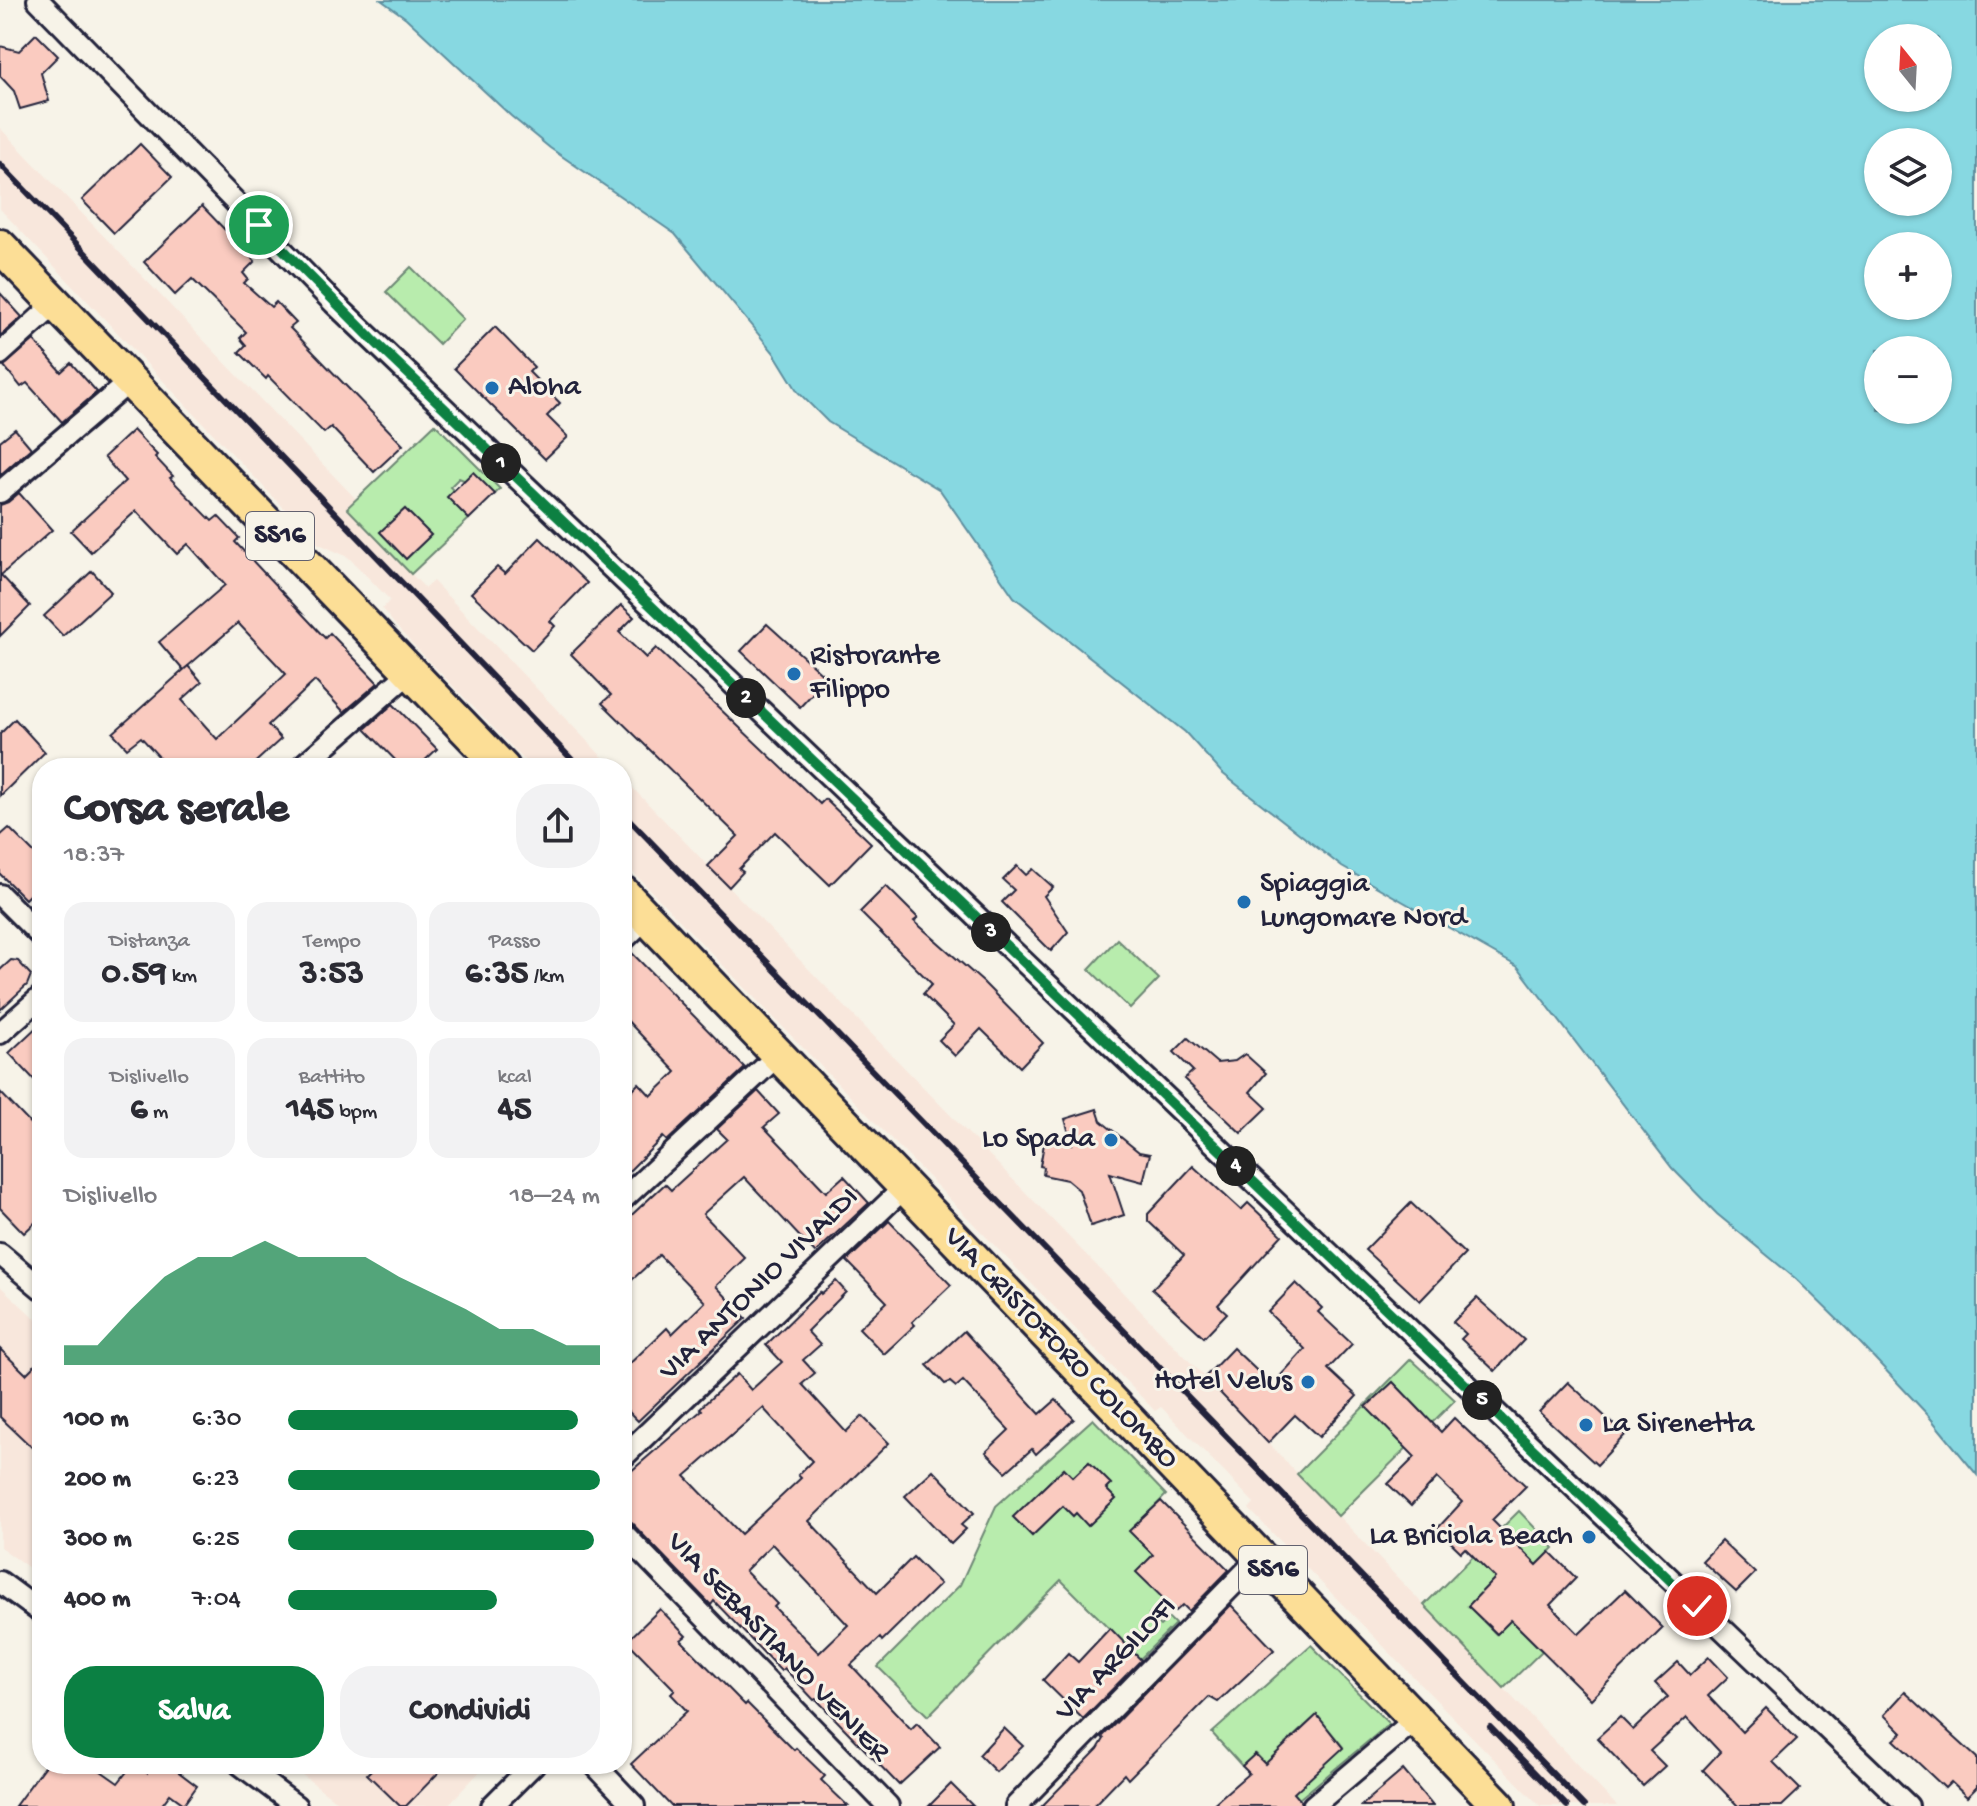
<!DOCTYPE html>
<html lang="it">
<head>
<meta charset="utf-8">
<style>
  :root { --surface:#fff; --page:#f2f2f3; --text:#2b2b33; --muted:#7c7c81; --accent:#0b8043 }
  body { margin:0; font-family:"Gochi Hand",sans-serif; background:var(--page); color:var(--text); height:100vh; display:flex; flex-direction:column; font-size:30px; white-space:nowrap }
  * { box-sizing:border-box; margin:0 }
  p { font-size:26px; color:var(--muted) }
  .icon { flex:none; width:44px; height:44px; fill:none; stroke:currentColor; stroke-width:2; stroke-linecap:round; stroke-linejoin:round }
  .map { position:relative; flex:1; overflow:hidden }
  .drawer { position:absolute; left:32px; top:758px; width:600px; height:1016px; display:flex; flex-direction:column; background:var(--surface); border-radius:32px; box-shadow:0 2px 6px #0004 }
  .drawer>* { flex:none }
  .needle { width:52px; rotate:342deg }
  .buttons { position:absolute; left:1864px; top:24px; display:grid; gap:16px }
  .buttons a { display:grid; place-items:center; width:88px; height:88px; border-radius:50%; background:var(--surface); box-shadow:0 2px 6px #0004; font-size:40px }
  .pin { position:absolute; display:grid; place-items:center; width:68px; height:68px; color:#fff; margin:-34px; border:4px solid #fff; border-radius:50%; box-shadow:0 2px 8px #0007 }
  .km { position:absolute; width:40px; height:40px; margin:-20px; border-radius:50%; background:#222; color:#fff; font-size:22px; line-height:40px; text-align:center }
  .round { display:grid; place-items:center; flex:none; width:84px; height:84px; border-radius:32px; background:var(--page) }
  .overview { display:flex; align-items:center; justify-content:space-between; height:136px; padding:0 32px }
  h1 { font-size:44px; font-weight:800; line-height:60px }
  .metrics { display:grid; grid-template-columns:repeat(3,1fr); gap:12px; height:136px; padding:8px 32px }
  .metrics div { display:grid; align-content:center; border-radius:20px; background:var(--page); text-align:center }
  .metrics b { font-size:34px; font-weight:800 }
  .metrics small { font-size:22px; font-weight:400 }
  .metrics p { font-size:22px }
  .chart { height:224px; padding:16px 32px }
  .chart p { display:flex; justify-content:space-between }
  .chart svg { width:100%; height:144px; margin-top:8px; fill:var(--accent); opacity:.7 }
  .button { display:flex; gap:16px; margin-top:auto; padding:16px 32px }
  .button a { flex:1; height:92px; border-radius:32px; background:var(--accent); color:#fff; font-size:32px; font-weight:800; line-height:92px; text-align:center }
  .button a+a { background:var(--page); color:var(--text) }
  ul { padding:0 32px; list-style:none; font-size:26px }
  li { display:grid; grid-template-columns:128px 96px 1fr; align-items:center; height:60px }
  li i { height:20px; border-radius:10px; background:var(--accent) }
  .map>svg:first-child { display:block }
</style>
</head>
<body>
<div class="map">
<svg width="1977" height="1806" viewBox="0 0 1977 1806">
  <rect width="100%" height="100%" fill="#f7f3e8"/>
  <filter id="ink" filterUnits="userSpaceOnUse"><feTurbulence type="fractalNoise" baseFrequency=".0125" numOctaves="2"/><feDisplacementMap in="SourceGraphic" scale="16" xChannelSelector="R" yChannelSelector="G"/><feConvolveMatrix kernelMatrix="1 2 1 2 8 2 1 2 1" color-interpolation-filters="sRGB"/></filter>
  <g filter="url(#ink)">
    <g fill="#f8e7dc">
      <path d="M 0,128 L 356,499 L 347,508 L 425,588 L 433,581 L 613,768 L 532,768 L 401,632 L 382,609 L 390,600 L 348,557 L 317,543 L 0,209 Z"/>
      <path d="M 622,777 L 1199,1371 L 1617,1806 L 1540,1806 L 1249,1509 L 1254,1503 L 1161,1407 L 1155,1411 L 622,861 Z"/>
      <path d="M 0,1286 L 42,1325 L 42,1577 L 0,1547 Z"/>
      <path d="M 288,1764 L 487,1764 L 447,1806 L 343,1806 Z"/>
    </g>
    <g fill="#b8ecad" stroke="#6d8774" stroke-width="2" fill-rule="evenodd">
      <path d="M 411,267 L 463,319 L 439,344 L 386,292 Z"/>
      <path d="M 435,424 L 500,489 L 495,494 L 459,478 L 450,487 L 454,491 L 448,498 L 469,519 L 411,574 L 347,508 ZM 405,509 L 431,535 L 406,559 L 380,532 Z"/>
      <path d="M 1117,939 L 1159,979 L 1130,1009 L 1089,969 Z"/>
      <path d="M 1411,1359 L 1455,1400 L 1338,1516 L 1297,1474 ZM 1393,1382 L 1424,1414 L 1412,1426 L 1415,1430 L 1401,1443 L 1367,1407 Z"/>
      <path d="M 1093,1419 L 1166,1495 L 1130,1531 L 1153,1555 L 1137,1572 L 1169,1596 L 1149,1615 L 1160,1626 L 1169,1618 L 1175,1624 L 1140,1659 L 1061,1580 L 928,1716 L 878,1667 L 960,1585 L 996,1506 ZM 1089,1462 L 1111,1484 L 1106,1489 L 1116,1499 L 1089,1525 L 1076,1513 L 1073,1516 L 1063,1506 L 1032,1536 L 1013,1517 L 1064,1468 L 1073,1477 Z"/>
      <path d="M 1519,1511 L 1554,1548 L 1537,1565 L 1509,1537 L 1495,1578 L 1468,1606 L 1496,1634 L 1511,1620 L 1542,1651 L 1504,1688 L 1424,1605 Z"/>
      <path d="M 1311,1645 L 1389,1724 L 1299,1799 L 1256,1754 L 1242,1766 L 1212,1733 ZM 1317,1715 L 1343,1747 L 1307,1781 L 1285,1744 Z"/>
    </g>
    <path fill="#87d8e1" stroke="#5f8f9f" stroke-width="2" fill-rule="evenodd" d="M 381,0 L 1977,0 L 1977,1475 L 1927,1414 L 1847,1329 L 1796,1279 L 1717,1214 L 1672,1168 L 1518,967 L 1342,867 L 1222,773 L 1185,732 L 1014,597 L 940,490 L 828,422 L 798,392 L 774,353 L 675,234 L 550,148 L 511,116 L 406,18 ZM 1878,38 L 1938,38 L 1938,98 L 1878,98 ZM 1878,142 L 1938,142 L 1938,202 L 1878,202 ZM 1878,246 L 1938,246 L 1938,306 L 1878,306 ZM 1878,350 L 1938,350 L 1938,410 L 1878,410 Z"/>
    <g fill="#facbc0" stroke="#22223b" stroke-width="2" fill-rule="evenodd">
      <path d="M 36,34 L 58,56 L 41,73 L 49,101 L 20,109 L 14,91 L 0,76 L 0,46 L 19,51 Z"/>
      <path d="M 140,144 L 172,177 L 114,233 L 82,200 Z"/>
      <path d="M 202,206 L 255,261 L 243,273 L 248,279 L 244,283 L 271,307 L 276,302 L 296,323 L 290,328 L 403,445 L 374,472 L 331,427 L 324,433 L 268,376 L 266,379 L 239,352 L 246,345 L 240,338 L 246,332 L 192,279 L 175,295 L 144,262 Z"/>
      <path d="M 0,293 L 22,317 L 0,336 Z"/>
      <path d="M 495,327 L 534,367 L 529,372 L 560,403 L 547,416 L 568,437 L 545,459 L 454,368 Z"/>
      <path d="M 34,340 L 61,372 L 71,363 L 97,392 L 62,422 L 27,383 L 21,387 L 4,366 Z"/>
      <path d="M 15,429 L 31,448 L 0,475 L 0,441 Z"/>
      <path d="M 133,430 L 157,455 L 155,457 L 173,476 L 170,478 L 212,521 L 218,516 L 239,538 L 235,542 L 325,638 L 330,633 L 378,683 L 344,712 L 315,681 L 268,725 L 281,739 L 249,768 L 169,768 L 141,737 L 127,748 L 113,733 L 188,666 L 183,670 L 159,642 L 225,585 L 188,544 L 177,554 L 136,511 L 91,552 L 71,531 L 125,481 L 104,457 ZM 238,623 L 286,674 L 217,739 L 182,700 L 202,682 L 188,666 Z"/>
      <path d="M 473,472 L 495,494 L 469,519 L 447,497 Z"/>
      <path d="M 19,493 L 52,530 L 1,575 L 30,606 L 0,636 L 0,505 L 8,502 Z"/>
      <path d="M 405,509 L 431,535 L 406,559 L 380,532 Z"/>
      <path d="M 540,538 L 587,583 L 550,621 L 555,626 L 532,650 L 471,593 L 497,567 L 505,574 Z"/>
      <path d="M 92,571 L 111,592 L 63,636 L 44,616 Z"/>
      <path d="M 621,605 L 634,617 L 619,632 L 646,658 L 656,648 L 820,804 L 825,799 L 871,843 L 830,885 L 775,832 L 739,869 L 743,872 L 729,887 L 708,866 L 738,836 L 602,703 L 611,695 L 571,654 Z"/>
      <path d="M 767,624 L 827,678 L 800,707 L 741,651 Z"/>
      <path d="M 393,704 L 437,749 L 417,768 L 403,768 L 365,729 Z"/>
      <path d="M 15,719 L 45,752 L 0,796 L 0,734 Z"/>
      <path d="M 9,828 L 42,861 L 42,882 L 25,899 L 0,874 L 0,836 Z"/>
      <path d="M 1017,866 L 1026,875 L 1033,869 L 1053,887 L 1044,896 L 1068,932 L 1051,951 L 1002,902 L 1014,890 L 1003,880 Z"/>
      <path d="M 886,886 L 918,918 L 914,921 L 983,982 L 1043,1043 L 1020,1067 L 981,1029 L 955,1056 L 939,1040 L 954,1025 L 923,994 L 932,984 L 860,912 Z"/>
      <path d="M 630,951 L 745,1068 L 667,1141 L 663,1137 L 622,1178 L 622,1100 L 639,1083 L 651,1096 L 676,1072 L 622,1015 L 622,954 Z"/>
      <path d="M 11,960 L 18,961 L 31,975 L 27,985 L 0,1010 L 0,970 Z"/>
      <path d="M 42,1022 L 42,1088 L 9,1053 Z"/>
      <path d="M 1188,1038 L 1217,1063 L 1235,1061 L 1245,1054 L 1266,1073 L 1250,1092 L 1267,1108 L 1241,1133 L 1184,1079 L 1193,1071 L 1174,1052 Z"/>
      <path d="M 758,1091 L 779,1114 L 764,1127 L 826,1192 L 844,1176 L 869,1203 L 815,1253 L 744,1177 L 703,1214 L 745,1258 L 716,1286 L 746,1318 L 638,1421 L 622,1405 L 622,1371 L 667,1328 L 672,1334 L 705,1302 L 659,1255 L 622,1289 L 622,1224 L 665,1184 L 671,1190 L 727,1139 L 717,1129 Z"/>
      <path d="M 0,1092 L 42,1136 L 42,1216 L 24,1233 L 0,1208 Z"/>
      <path d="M 1097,1109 L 1101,1121 L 1139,1152 L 1150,1154 L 1143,1182 L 1110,1173 L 1124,1215 L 1091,1226 L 1079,1190 L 1067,1180 L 1043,1175 L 1044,1167 L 1040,1166 L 1045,1138 L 1072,1144 L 1065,1119 Z"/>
      <path d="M 1193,1166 L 1241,1210 L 1248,1203 L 1282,1235 L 1218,1305 L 1227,1313 L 1204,1337 L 1152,1289 L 1184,1255 L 1148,1221 L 1148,1214 Z"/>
      <path d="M 1411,1203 L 1465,1254 L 1420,1301 L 1365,1250 Z"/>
      <path d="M 889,1221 L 951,1285 L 912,1322 L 915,1325 L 884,1354 L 859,1328 L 887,1302 L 847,1261 Z"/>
      <path d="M 836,1281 L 846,1292 L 807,1331 L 820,1345 L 803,1360 L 815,1373 L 802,1384 L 846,1432 L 862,1416 L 889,1443 L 809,1521 L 877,1593 L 913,1557 L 940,1584 L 882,1641 L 880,1638 L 851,1665 L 911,1729 L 917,1723 L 940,1747 L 899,1785 L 816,1699 L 814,1700 L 784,1668 L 781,1671 L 714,1601 L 711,1605 L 622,1513 L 622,1479 L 702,1410 L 700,1408 L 737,1374 L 751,1390 L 782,1362 L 766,1345 L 820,1292 L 821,1294 ZM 763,1408 L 812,1461 L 798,1475 L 801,1478 L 741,1534 L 685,1476 ZM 772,1544 L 848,1625 L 819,1653 L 774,1607 L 777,1604 L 745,1571 Z"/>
      <path d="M 1296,1283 L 1322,1308 L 1318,1312 L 1352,1344 L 1328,1369 L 1357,1396 L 1319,1437 L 1295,1415 L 1268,1443 L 1205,1377 L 1233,1348 L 1272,1385 L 1305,1349 L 1268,1312 Z"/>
      <path d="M 1477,1298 L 1524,1340 L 1495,1371 L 1461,1339 L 1466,1334 L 1453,1322 Z"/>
      <path d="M 964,1331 L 1040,1414 L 1056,1400 L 1074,1419 L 1036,1454 L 1032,1449 L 1006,1472 L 986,1452 L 1009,1430 L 963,1381 L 956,1387 L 950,1382 L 945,1384 L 927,1365 Z"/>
      <path d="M 0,1349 L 26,1374 L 42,1358 L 42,1457 L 0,1417 Z"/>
      <path d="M 1393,1382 L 1441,1432 L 1454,1418 L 1526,1486 L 1492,1520 L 1537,1565 L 1550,1552 L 1576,1578 L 1550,1605 L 1579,1634 L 1625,1590 L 1663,1628 L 1591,1699 L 1511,1620 L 1497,1634 L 1468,1606 L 1495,1578 L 1465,1548 L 1461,1552 L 1437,1529 L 1462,1502 L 1437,1478 L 1411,1506 L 1388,1484 L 1415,1457 L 1366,1407 Z"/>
      <path d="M 1568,1382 L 1625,1435 L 1597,1465 L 1539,1412 Z"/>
      <path d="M 1089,1462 L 1111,1484 L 1106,1489 L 1116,1499 L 1088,1526 L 1076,1513 L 1073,1516 L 1063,1506 L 1032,1536 L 1013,1517 L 1064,1468 L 1073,1477 Z"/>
      <path d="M 933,1470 L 974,1513 L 961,1525 L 966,1529 L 951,1544 L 905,1496 Z"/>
      <path d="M 1161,1501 L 1229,1570 L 1189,1611 L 1183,1605 L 1176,1611 L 1136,1572 L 1153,1555 L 1129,1531 Z"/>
      <path d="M 1721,1541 L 1755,1573 L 1736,1592 L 1702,1561 Z"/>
      <path d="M 1231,1605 L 1274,1650 L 1218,1702 L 1209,1697 L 1128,1779 L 1124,1774 L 1093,1806 L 1042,1806 L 1098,1749 L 1104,1739 L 1102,1737 Z"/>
      <path d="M 660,1609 L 686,1636 L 681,1640 L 745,1705 L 747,1703 L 794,1750 L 796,1748 L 825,1776 L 821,1780 L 848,1806 L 671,1806 L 631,1764 L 687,1711 L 671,1694 L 675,1690 L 627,1641 Z"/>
      <path d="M 1110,1628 L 1141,1660 L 1083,1719 L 1043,1680 L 1068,1653 L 1078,1662 Z"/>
      <path d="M 1709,1657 L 1728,1677 L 1708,1696 L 1742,1732 L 1766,1708 L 1797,1739 L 1773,1762 L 1800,1789 L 1782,1806 L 1738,1806 L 1703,1770 L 1720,1752 L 1687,1717 L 1650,1751 L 1665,1766 L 1643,1786 L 1597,1738 L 1620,1717 L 1633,1730 L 1668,1697 L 1655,1683 L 1678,1662 L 1690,1675 Z"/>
      <path d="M 1905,1692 L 1977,1758 L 1977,1787 L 1967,1797 L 1951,1782 L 1945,1788 L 1894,1740 L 1902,1733 L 1884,1715 Z"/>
      <path d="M 1317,1715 L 1343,1748 L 1294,1793 L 1301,1801 L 1300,1806 L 1211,1806 L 1249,1773 L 1242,1766 L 1255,1754 L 1265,1764 Z"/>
      <path d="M 1004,1728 L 1023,1746 L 996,1772 L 979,1755 Z"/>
      <path d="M 46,1764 L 91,1764 L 118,1783 L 133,1764 L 147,1773 L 154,1764 L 168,1764 L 197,1786 L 184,1804 L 170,1794 L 161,1806 L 15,1806 Z"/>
      <path d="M 377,1764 L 447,1764 L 406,1806 L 400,1806 L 367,1774 Z"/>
      <path d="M 1403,1770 L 1433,1806 L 1361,1806 Z"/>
      <path d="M 951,1784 L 973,1806 L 929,1806 Z"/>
    </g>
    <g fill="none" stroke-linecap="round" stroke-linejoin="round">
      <g stroke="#22223b" stroke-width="26">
        <g id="minor">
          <path d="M 38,0 L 334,303 L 1908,1806"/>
          <path d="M 0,354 L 56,303"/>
          <path d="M 0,492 L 130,381"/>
          <path d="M 300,768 L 410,672"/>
          <path d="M 0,895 L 42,937"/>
          <path d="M 622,941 L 646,918"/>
          <path d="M 0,1033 L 42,996"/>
          <path d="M 622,1200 L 778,1055"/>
          <path d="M 0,1254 L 42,1289"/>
          <path d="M 622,1458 L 905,1187"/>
          <path d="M 622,1532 L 888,1806"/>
          <path d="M 0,1582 L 42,1613"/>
          <path d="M 240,1764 L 296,1806"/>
          <path d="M 594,1764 L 634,1806"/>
          <path d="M 492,1806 L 534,1764"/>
          <path d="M 1016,1806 L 1260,1557"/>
          <path d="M 1313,1806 L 1416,1719"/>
        </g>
      </g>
      <g stroke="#22223b" stroke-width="38">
        <g id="primary">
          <path d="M 0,246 L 503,768"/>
          <path d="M 622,892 L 1499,1806"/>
        </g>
      </g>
      <use href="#minor" stroke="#f7f3e8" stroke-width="20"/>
      <use href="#primary" stroke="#fcde96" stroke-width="32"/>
      <g stroke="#22223b" stroke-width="6">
        <path d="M 0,164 L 580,768"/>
        <path d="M 622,812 L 1584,1806"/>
        <path d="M 1490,1727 L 1567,1806"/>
      </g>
    </g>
  </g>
  <g fill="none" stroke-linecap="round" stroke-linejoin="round" filter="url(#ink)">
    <g stroke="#fff" stroke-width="16">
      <path id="route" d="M 259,225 L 372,339 L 1697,1606"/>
    </g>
    <use href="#route" stroke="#0b8043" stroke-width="10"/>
  </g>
  <g fill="#1f6fb2" stroke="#f7f3e8" stroke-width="3">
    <circle cx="492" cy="388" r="8"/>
    <circle cx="794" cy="674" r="8"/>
    <circle cx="1244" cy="902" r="8"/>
    <circle cx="1111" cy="1140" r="8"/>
    <circle cx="1308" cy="1382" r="8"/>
    <circle cx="1586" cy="1425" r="8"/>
    <circle cx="1589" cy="1537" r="8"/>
  </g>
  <g text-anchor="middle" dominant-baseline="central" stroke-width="6" stroke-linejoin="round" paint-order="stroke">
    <g fill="#f7f3e8" stroke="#62616f" stroke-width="2">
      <rect x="246" y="512" width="68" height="48" rx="6"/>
      <rect x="1239" y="1546" width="68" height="48" rx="6"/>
    </g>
    <g font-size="28" font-weight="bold" fill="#22223b">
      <text x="280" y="536">SS16</text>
      <text x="1273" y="1570">SS16</text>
    </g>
    <g font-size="30" fill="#22223b" stroke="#f7f3e8" text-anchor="start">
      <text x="508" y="388">Aloha</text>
      <text x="810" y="657">Ristorante<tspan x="810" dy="34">Filippo</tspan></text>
      <text x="1260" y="885">Spiaggia<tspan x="1260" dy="34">Lungomare Nord</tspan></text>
      <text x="1095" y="1140" text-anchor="end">Lo Spada</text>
      <text x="1292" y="1382" text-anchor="end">Hotel Velus</text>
      <text x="1602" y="1425">La Sirenetta</text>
      <text x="1573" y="1537" text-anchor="end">La Briciola Beach</text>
    </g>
    <g font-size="30" fill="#22223b" stroke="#f7f3e8">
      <text transform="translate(760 1285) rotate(-44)">VIA ANTONIO VIVALDI</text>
      <text transform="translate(1060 1349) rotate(46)">VIA CRISTOFORO COLOMBO</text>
      <text transform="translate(777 1648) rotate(46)">VIA SEBASTIANO VENIER</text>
      <text transform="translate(1117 1660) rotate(-46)">VIA ARGILOFI</text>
    </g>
  </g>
</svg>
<div class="buttons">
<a><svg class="needle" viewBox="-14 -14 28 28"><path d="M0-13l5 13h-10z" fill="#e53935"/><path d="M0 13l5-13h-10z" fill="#7c7c81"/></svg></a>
<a><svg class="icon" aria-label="layers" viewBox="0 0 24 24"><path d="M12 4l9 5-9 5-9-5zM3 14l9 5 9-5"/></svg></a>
<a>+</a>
<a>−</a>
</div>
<div class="pin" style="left:259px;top:225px;background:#1e9e55"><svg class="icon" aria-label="arrive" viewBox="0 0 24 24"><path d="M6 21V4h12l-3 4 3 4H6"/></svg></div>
<div class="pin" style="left:1697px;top:1606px;background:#d93025"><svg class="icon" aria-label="check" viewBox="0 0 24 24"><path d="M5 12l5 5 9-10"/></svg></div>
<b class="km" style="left:501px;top:463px">1</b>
<b class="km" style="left:746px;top:698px">2</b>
<b class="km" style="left:991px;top:932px">3</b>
<b class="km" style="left:1236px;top:1166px">4</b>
<b class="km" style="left:1482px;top:1400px">5</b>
<section class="drawer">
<div class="overview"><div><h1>Corsa serale</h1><p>18:37</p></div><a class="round"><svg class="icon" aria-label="share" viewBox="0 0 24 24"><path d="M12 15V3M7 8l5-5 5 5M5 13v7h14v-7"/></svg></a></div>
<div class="metrics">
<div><p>Distanza</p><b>0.59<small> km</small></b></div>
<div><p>Tempo</p><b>3:53</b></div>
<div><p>Passo</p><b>6:35<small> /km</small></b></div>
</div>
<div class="metrics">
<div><p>Dislivello</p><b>6<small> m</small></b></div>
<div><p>Battito</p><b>145<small> bpm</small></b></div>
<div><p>kcal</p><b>45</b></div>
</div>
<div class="chart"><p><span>Dislivello</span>18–24 m</p>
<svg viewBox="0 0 160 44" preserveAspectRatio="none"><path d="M0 44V38L10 38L20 27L30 17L40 11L50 11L60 6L70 11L80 11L90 11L100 17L110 22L120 27L130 33L140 33L150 38L160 38V44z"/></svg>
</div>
<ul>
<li><b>100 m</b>6:30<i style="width:93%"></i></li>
<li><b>200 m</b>6:23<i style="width:100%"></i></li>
<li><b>300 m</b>6:25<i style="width:98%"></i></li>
<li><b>400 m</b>7:04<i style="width:67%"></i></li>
</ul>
<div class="button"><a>Salva</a><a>Condividi</a></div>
</section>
</div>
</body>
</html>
